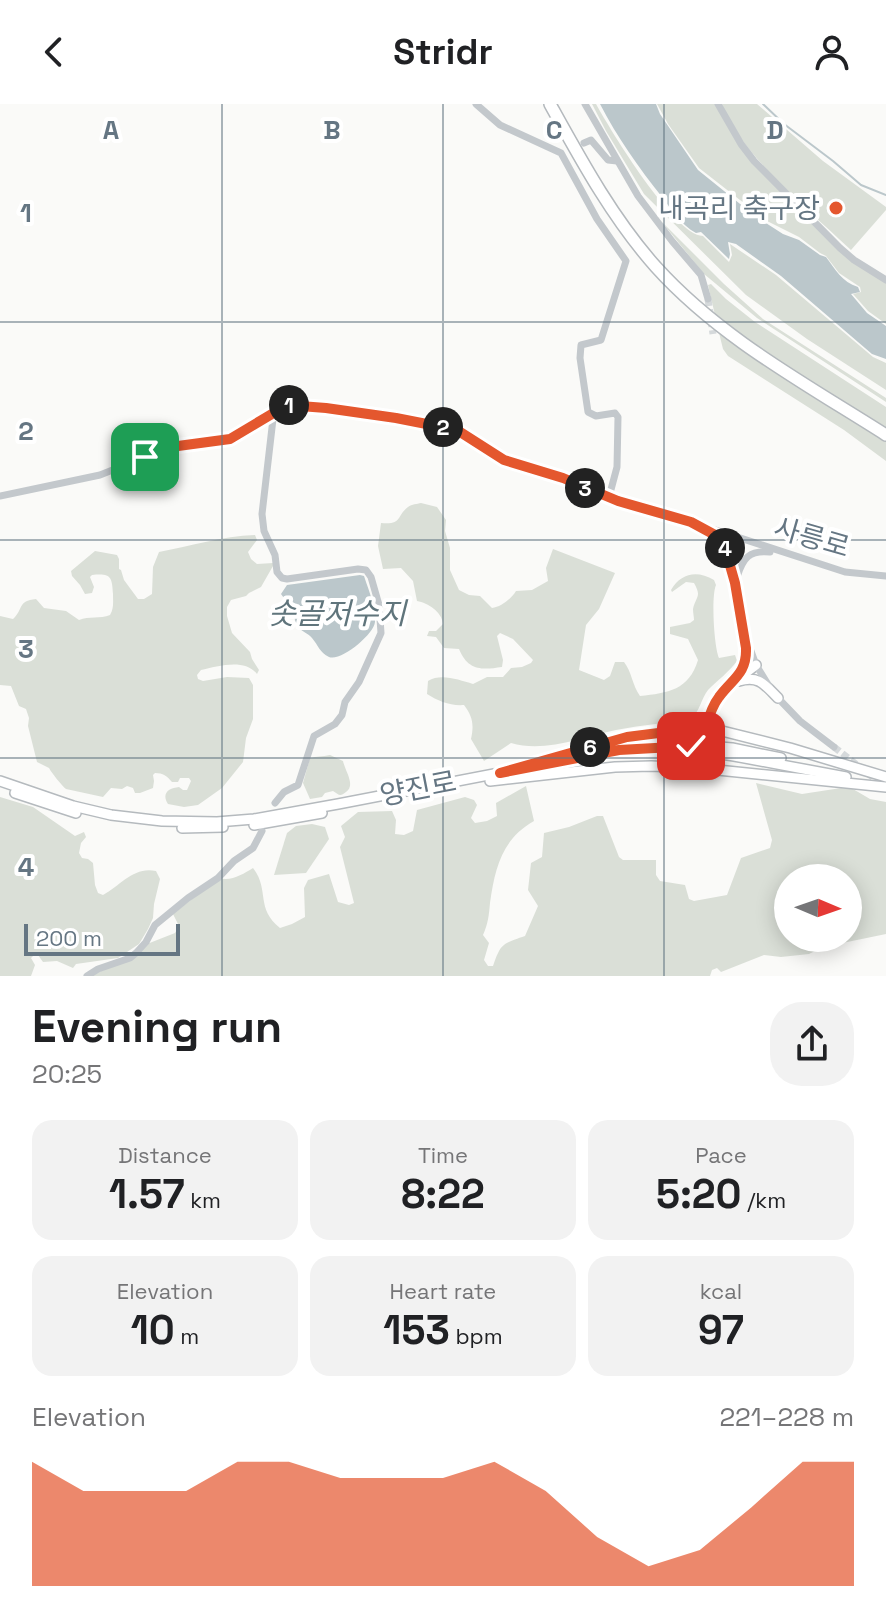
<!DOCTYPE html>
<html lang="en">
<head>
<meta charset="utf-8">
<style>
  :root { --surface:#fff; --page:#f2f2f2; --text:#202124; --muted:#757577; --accent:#e4572e }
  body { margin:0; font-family:"Space Grotesk","Noto Sans KR",sans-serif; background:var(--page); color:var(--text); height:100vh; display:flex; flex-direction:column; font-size:30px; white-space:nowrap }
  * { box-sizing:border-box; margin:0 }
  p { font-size:26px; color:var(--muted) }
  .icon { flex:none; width:44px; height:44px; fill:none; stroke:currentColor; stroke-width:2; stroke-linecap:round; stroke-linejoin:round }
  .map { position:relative; height:872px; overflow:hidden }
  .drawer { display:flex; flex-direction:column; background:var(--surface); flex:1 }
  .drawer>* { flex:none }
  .needle { width:52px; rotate:92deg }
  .fabs { position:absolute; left:774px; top:760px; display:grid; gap:16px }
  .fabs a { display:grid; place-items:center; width:88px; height:88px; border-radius:50%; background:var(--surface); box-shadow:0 4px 20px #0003; font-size:40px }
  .scale { position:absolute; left:24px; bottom:20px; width:156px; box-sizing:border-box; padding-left:8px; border:4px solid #657683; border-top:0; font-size:22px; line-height:28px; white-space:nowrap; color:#657683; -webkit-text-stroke:6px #fff; paint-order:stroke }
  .pin { position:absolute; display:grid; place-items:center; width:68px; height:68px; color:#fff; margin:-34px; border-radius:16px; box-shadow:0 4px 12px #0006 }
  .km { position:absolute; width:40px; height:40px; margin:-20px; border-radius:50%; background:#222; color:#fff; font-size:22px; line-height:40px; text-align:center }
  .round { display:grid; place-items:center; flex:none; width:84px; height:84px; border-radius:32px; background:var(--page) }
  .overview { display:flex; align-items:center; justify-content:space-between; height:136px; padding:0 32px }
  h1 { font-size:44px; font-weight:700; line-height:60px }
  .stats { display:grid; grid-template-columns:repeat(3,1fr); gap:12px; height:136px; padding:8px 32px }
  .stats div { display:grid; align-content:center; border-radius:20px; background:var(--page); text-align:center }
  .stats b { font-size:40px; font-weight:700 }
  .stats small { font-size:22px; font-weight:400 }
  .stats p { font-size:22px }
  .chart { height:224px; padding:16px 32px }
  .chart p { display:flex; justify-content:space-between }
  .chart svg { width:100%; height:144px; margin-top:8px; fill:var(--accent); opacity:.7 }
  header { display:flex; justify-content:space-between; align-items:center; height:104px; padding:0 32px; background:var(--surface); font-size:36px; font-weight:700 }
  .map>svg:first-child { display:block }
</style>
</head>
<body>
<header><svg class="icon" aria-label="back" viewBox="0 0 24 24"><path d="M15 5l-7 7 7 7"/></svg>Stridr<svg class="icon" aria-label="person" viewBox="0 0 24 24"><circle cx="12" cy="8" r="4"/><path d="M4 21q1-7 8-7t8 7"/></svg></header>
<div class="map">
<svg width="886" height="872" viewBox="0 0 886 872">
  <rect width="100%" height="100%" fill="#fafaf8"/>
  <g fill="#dadfd7" fill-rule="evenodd">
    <path d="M 592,0 L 596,0 C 611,27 674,131 703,132 L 729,158 L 732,151 L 730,140 L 776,171 L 873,253 L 886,259 L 886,286 L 807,235 L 746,191 L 644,90 L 606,27 Z"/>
    <path d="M 657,0 L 716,0 L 731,28 L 851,156 L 886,179 L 886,220 L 868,207 L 853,190 L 861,188 L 860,183 L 839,169 L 826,152 L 820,149 L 799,133 L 767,117 L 699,64 L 668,20 Z"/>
    <path d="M 722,0 L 757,0 L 823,57 L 886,103 L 886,106 L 851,146 C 812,109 739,49 722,0 Z"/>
    <path d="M 661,117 L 724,180 L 763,215 L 886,294 L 886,298 L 757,214 L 704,170 Z"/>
    <path d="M 711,180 L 726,195 L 755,218 L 886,303 L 886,357 L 844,326 L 728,252 L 723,245 L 721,237 L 708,181 Z"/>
    <path d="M 421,399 L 437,403 L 446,416 L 445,427 L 450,444 L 450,466 L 459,486 L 469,491 L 480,492 L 492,504 C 501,503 511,495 516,487 L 532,486 L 548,477 L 546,464 L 553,445 L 615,469 L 599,505 L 586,521 L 579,566 L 604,576 L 610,572 L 615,558 L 624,558 C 632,568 632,581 640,592 C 668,589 689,586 698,556 L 688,535 L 670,530 L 670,523 L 690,519 L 694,516 C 694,513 693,509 693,505 C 696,492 702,493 694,479 L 686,478 L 672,488 L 671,486 C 681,469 697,466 714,476 L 716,481 C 711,492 714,543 719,554 L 735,551 L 737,557 C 729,568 718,576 708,586 C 701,595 700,607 691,615 C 666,619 641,621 616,626 C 583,633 545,649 511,639 L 484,657 L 471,635 C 474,621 473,613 464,601 C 450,602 438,597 427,590 L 428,577 C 441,569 459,576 473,580 L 487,573 L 503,573 L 511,564 L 522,563 L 531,559 L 533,556 L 513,535 L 500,529 L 497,532 L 503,556 L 502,563 C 482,566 468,567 459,545 L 444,544 L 436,533 L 427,532 L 429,527 L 436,527 L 443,520 C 442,508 428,499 417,497 L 413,477 L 401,464 L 383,465 L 378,442 L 381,419 C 403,421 396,412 408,403 C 412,400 417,400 421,399 Z"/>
    <path d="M 255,431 L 257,436 L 248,448 L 251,455 L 257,460 L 273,459 L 273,462 L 261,483 L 249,489 L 246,492 L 231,496 L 227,503 L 227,512 L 232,529 L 250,548 L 252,555 L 259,566 L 257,570 C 245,554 218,562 201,566 L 197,571 L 198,575 L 203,577 L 227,573 L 249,574 L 253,581 L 253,615 L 246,634 L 243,658 L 222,684 L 198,701 L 184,703 L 168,700 C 161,689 169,684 179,683 L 183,686 L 187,686 L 191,677 L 189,674 L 180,674 L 178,678 L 172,678 C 167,672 163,669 155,669 L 153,671 L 154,677 L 153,684 L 140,689 L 135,689 L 133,684 L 127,682 L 122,685 L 111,684 L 103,693 L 66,685 C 62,682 51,668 49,664 L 37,658 L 28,622 L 29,614 L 26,605 L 19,602 L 11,582 L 0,581 L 0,512 L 13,515 C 24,505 17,497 36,495 L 44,504 L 66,507 L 79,516 C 89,512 100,515 110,511 C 114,504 113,499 113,490 C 112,473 111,469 92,471 L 90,473 L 94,483 L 92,489 L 85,490 L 80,481 L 72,472 L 71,467 L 95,447 L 117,451 L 119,455 L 119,465 L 121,466 L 124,476 L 138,495 L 144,495 L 152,490 L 153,463 L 159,448 C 191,442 222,432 255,431 Z"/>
    <path d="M 330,651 L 343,657 C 345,667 356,681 346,688 C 340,693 339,691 333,687 L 325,689 L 322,693 L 310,695 L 303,679 L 310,654 C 317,652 322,653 330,651 Z"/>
    <path d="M 756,679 L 802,690 L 841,684 L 853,685 L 870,695 L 886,698 L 886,830 L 823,843 L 809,850 L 781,853 L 764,851 L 721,868 L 717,864 L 712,866 L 710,872 L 90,872 L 126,856 L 147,840 L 175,829 L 179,822 L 173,810 L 219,774 C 231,778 243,770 253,764 C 270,786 255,804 280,824 L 292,820 L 305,813 L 304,784 L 308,776 L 329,770 L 338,798 L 349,801 L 354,799 L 340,743 L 345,733 L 341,722 L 358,708 L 392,707 L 396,716 L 395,730 L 404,731 L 413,727 L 417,706 L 465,693 L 474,696 L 477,701 L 471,714 L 475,719 L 487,717 L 497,712 L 496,699 L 526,682 L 534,717 C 502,735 495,764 490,799 C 489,811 488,820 483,831 L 489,839 L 484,856 L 488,862 L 493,862 C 501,839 502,840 525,832 L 538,802 L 528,786 L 531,759 L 542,753 L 544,729 L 569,723 L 597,712 L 603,712 L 619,753 L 623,756 L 656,756 L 656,771 L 660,777 L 685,781 L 689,795 L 694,797 L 727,791 L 741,754 L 770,744 L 772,736 ZM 788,774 L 848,774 L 848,834 L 788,834 Z"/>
    <path d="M 0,693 L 33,703 L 75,732 L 84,728 L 86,733 L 81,739 L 79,749 L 82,754 L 88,755 L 93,759 L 95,781 L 98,789 L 103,791 C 121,781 134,762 156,767 L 160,775 L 154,800 L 153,814 L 148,825 L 139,840 L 118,854 L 76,860 L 73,864 L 57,857 L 43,858 L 38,851 L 34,851 L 31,854 L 35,861 L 31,872 L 0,872 Z"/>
    <path d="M 312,720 L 325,723 L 329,735 L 306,769 L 274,771 L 287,729 L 296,722 Z"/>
  </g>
  <g fill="#bbc7cb">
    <path d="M 600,0 L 656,0 L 660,10 L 698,66 L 755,112 L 783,130 L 799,136 L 820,151 L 826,153 C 835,165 842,178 858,183 L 860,188 L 851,190 L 867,209 L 886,222 L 886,255 L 872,250 L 781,172 L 736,140 L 728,138 L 730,150 L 729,155 L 701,128 L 696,129 C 681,121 672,106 662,93 C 639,64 617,33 600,0 Z"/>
    <path d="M 360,471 L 364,472 L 365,475 C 369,487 376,504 375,518 C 374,530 341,558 329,553 C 320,549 318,541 312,534 C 308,529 301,527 298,523 C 294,518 295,510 292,505 C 290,499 284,495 281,490 L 287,481 Z"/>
  </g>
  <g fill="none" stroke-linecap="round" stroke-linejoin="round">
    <path stroke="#bbc7cb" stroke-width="2" d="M 763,0 L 784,20 L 833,57 L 861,81 L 886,91"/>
    <g stroke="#d5d9db" stroke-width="7" stroke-dasharray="7 3.5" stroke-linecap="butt">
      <path d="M 708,195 L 713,230"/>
      <path d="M 834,643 L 884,682"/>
    </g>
    <g stroke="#b5babe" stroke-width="12">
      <g id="major">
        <path d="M 739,570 L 746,554 L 742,519"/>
        <path d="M 739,577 C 759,571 765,581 778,594"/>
        <path d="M 709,642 L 732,644 L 781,654"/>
        <path d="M 708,648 L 734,652 L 846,673"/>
        <path d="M 563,651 L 627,633 L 706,623 L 790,644 L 886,673"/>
        <path d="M 698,664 C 703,637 705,606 725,585 C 735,576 746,569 756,561"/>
        <path d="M 0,677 L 73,702 L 111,711 L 162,717 L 217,718 L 254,715 L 338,700 L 619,646 L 691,642"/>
        <path d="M 490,677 L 615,663 L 651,662 L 698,664 L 886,683"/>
        <path d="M 15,689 L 76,709"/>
        <path d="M 254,721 L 322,709"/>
        <path d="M 182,724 L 223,723"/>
      </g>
    </g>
    <g stroke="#b4b9bd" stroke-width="14">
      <path id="highway" d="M 550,0 C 581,56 613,115 656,163 C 720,234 806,280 886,331"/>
    </g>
    <g stroke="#c3c8cc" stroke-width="7">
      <path d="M 476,0 L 500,21 L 561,49 L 597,115 L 626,157 L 601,236 L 581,241 L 580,254 L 588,308 L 596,312 L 615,309 L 618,313 L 617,363 L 609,393"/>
      <path d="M 585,0 L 638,92 L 672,137 L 701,171 L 708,195"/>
      <path d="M 718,0 L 741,40 L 754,57 L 840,144 L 854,156 L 886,176"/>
      <path d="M 584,39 L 591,36 L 608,56 L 617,57"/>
      <path d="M 271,310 L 273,315 L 262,410 L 264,427 L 275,451 L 277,468 L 282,474 L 287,475 L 358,465 L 366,466 L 371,473 L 379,501 L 381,529 L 359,578 L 345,598 L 342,611 L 335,620 L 314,632 L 298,681 L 284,688 L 275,699"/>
      <path d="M 0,392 L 100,371 L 145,353 L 178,342 L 230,335 L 287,301 L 326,304 L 396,314 L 457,326 L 504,356 L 563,374 L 618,397 L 691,418 L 845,468 L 886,472"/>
      <path d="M 707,427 L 723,439 L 729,458"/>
      <path d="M 730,431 L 737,491 L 743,524"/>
      <path d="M 737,473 C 743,454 749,446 770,448"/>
      <path d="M 747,536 L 756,561 L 769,582"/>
      <path d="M 776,592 L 800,617 L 834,643"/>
      <path d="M 87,872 L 98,865 L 130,854 L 136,849 L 146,838 L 155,821 L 188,794 L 218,774 L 234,757 L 253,744 L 262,727"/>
    </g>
    <use href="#major" stroke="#fff" stroke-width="9"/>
    <use href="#highway" stroke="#fff" stroke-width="11"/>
    <g stroke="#b5babe" stroke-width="12" stroke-linecap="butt">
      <path id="major-bridge" d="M 691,642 L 709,642"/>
    </g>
    <use href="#major-bridge" stroke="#fff" stroke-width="9"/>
  </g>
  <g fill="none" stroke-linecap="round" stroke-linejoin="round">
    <g stroke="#fff" stroke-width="16">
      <path id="route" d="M 145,353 L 178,342 L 230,335 L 287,301 L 326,304 L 396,314 L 457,326 L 504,356 L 563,374 L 618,397 L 691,418 L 715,431 L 725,444 L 735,479 L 746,544 C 747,570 732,575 719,593 C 712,602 709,612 706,623 L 627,633 L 500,669 L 619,646 L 691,642"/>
    </g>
    <use href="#route" stroke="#e4572e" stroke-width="10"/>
  </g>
  <path fill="none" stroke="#657683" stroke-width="2" stroke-opacity="0.55" d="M 222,0 L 222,872M 443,0 L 443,872M 664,0 L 664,872M 0,218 L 886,218M 0,436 L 886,436M 0,654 L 886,654"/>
  <circle fill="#e4572e" stroke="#fff" stroke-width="3" cx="836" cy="104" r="8"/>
  <g text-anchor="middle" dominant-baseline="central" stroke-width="8" stroke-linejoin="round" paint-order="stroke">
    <g font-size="28" fill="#657683" stroke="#fff" text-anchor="end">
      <text x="820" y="104">내곡리 축구장</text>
    </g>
    <g font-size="28" fill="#657683" stroke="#fff">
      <text transform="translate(812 433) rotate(16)">사릉로</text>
      <text transform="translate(418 684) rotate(-11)">양진로</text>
    </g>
    <g font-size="30" font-style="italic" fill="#60757c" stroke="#fff">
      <text x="337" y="509">솟골저수지</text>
    </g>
  </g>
  <g font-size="26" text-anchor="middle" font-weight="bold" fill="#657683" stroke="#fff" stroke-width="8" stroke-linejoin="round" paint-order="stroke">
    <text x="111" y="35">A</text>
    <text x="332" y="35">B</text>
    <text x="554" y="35">C</text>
    <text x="775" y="35">D</text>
    <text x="26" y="118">1</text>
    <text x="26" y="336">2</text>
    <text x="26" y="554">3</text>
    <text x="26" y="772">4</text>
  </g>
</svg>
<div class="fabs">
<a><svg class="needle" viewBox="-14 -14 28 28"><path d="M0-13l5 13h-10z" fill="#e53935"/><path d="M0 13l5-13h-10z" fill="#757577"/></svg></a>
</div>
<div class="scale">200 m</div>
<div class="pin" style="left:145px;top:353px;background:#1e9e55"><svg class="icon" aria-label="arrive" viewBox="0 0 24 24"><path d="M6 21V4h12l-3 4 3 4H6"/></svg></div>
<div class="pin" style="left:691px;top:642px;background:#d93025"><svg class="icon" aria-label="check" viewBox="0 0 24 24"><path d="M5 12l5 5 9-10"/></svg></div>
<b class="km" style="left:289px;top:301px">1</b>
<b class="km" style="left:443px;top:323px">2</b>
<b class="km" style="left:585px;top:384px">3</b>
<b class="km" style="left:725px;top:444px">4</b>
<b class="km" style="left:590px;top:643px">6</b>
</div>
<section class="drawer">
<div class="overview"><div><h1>Evening run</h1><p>20:25</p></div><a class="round"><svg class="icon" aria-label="share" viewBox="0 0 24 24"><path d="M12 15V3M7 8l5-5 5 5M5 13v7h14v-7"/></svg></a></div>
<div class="stats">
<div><p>Distance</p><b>1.57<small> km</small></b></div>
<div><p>Time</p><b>8:22</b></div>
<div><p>Pace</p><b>5:20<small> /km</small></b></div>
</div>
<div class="stats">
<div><p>Elevation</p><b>10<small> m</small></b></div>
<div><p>Heart rate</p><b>153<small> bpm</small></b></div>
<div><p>kcal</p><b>97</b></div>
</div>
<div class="chart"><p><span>Elevation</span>221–228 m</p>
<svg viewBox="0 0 160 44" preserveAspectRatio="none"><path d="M0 44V6L10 15L20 15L30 15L40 6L50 6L60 11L70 11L80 11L90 6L100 15L110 29L120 38L130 33L140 20L150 6L160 6V44z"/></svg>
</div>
</section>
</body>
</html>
